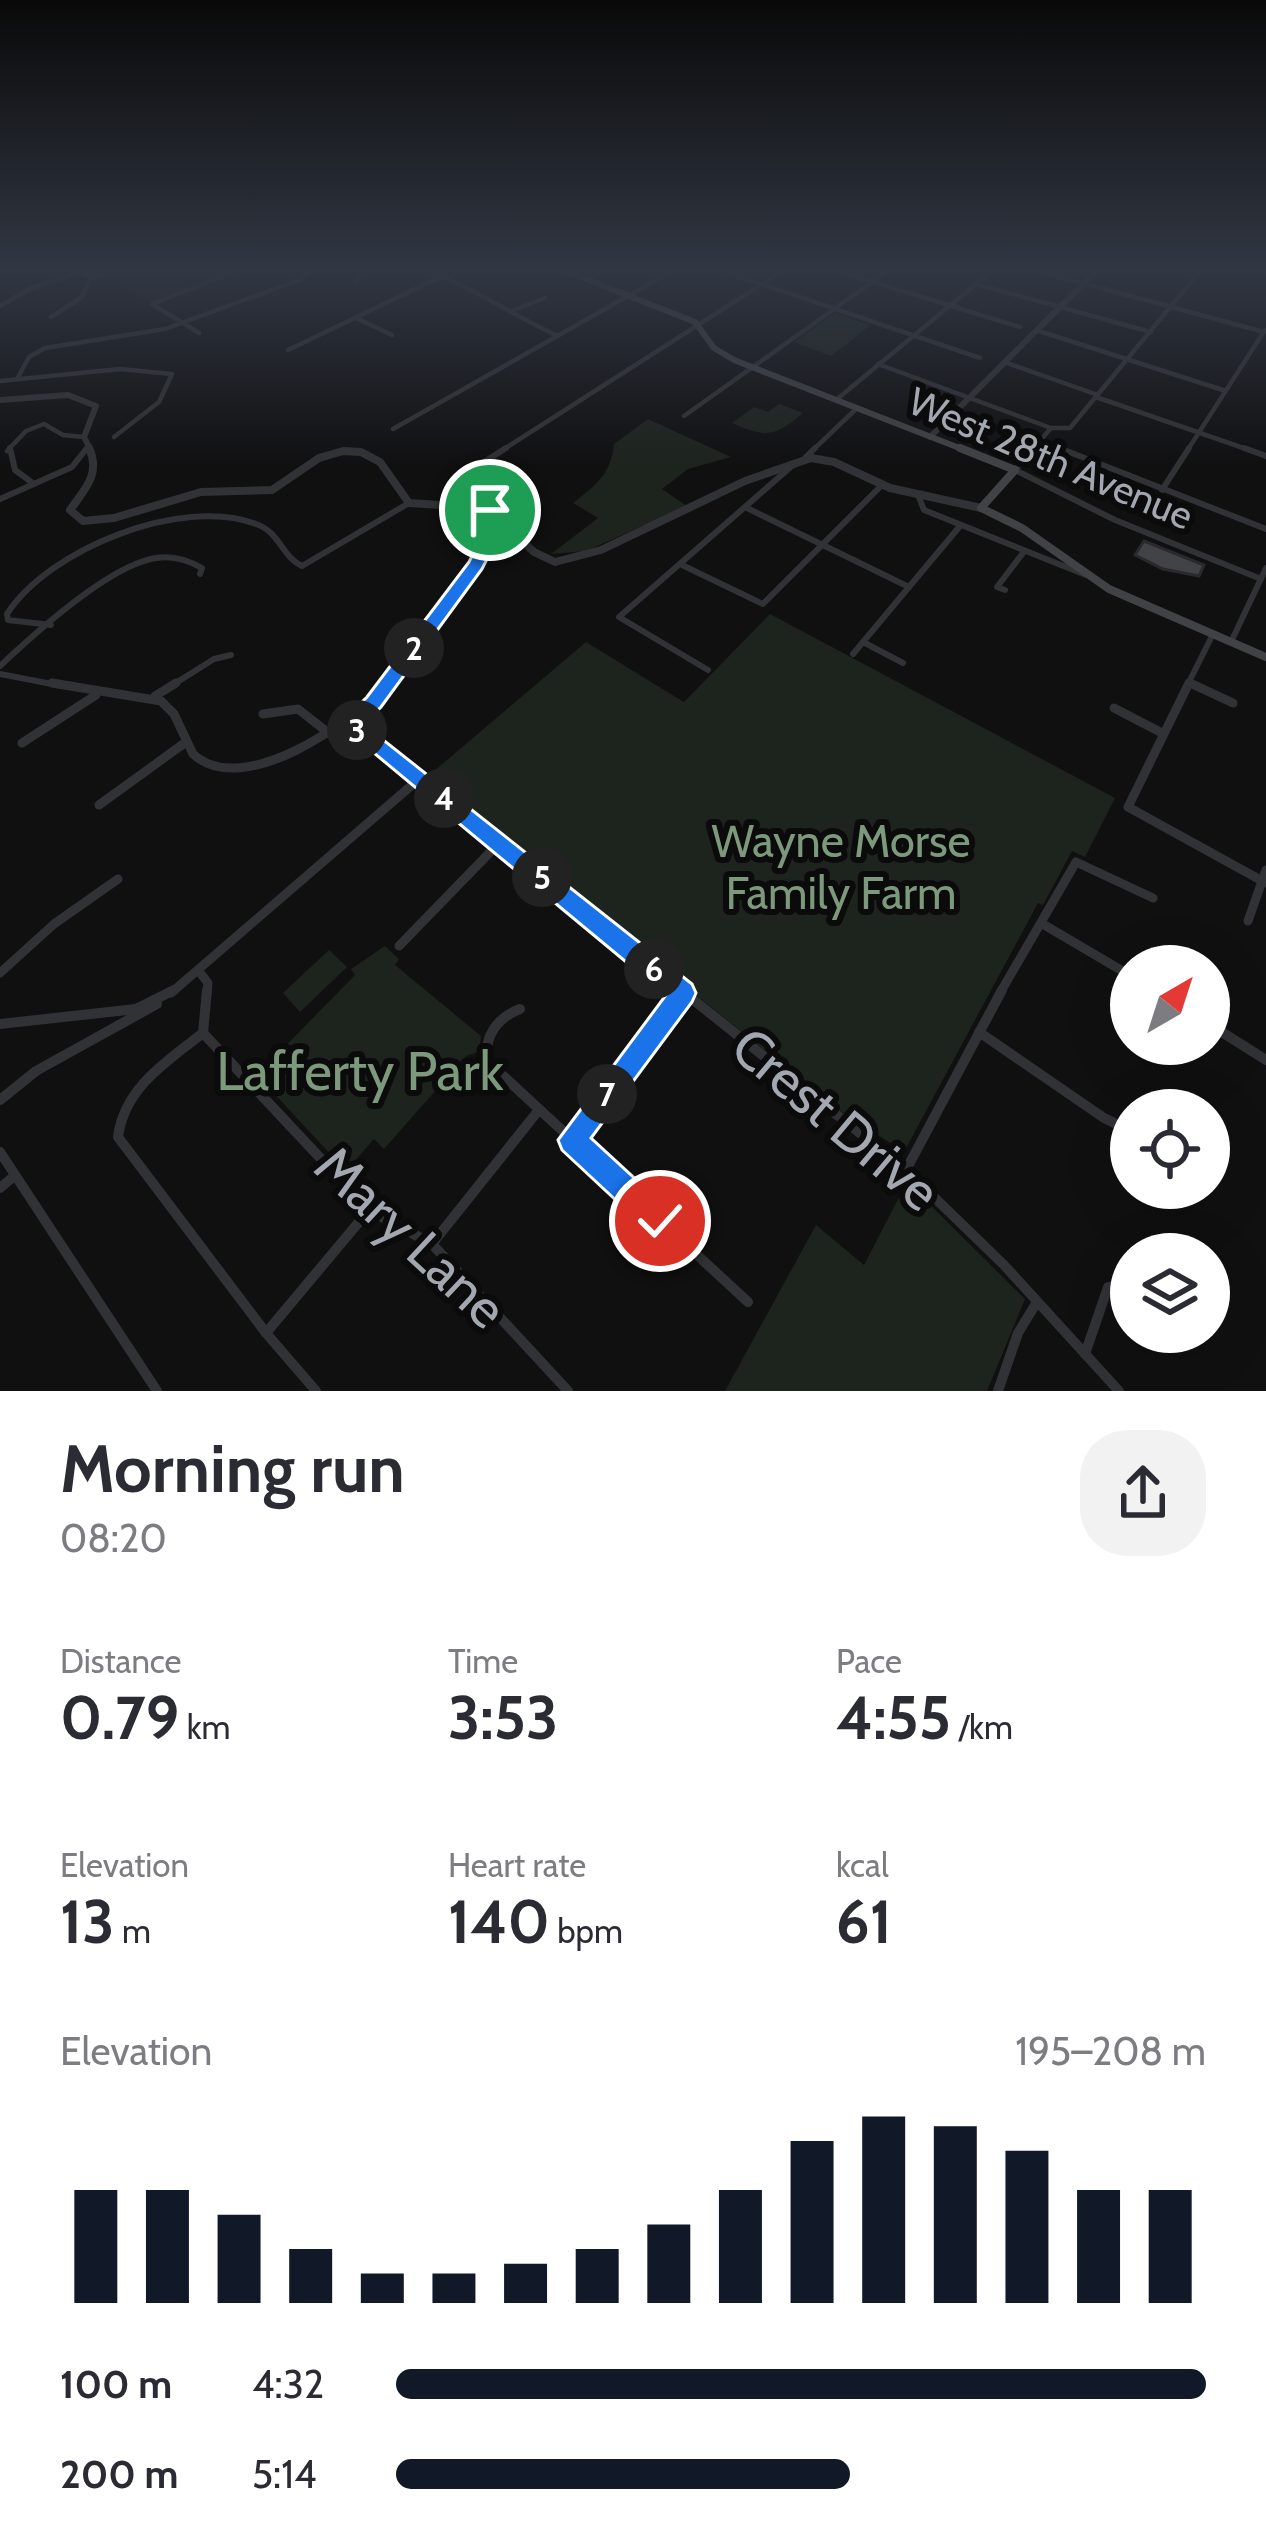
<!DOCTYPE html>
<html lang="en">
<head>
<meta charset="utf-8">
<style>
  :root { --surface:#fff; --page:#f2f2f3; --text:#2b2b33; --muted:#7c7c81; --accent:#111827 }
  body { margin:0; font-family:Cabin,sans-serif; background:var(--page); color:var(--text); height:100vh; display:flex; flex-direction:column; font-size:45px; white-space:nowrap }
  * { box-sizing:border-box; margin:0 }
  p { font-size:39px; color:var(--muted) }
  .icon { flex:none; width:66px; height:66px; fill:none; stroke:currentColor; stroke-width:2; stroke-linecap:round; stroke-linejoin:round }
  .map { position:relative; height:1391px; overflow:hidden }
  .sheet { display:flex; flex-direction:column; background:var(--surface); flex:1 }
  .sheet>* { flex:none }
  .needle { width:78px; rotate:39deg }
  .controls { position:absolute; left:1110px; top:945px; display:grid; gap:24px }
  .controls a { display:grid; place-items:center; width:120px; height:120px; border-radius:50%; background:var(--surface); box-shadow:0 12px 48px #0002; font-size:60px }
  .pin { position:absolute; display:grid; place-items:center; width:102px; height:102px; color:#fff; margin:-51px; border:6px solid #fff; border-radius:50%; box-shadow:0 3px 12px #0007 }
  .km { position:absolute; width:60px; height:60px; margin:-30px; border-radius:50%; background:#222; color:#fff; font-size:33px; line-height:60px; text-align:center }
  .round { display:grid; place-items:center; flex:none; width:126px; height:126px; border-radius:48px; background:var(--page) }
  .summary { display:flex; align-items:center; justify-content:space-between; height:204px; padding:0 60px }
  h1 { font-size:66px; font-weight:800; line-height:90px }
  .stats { display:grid; grid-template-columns:repeat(3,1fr); gap:18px; height:204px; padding:12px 60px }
  .stats div { display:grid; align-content:center }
  .stats b { font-size:60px; font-weight:800 }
  .stats small { font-size:33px; font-weight:400 }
  .stats p { font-size:33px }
  .chart { height:336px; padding:24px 60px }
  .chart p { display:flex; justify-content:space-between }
  .chart svg { width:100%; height:216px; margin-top:12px; stroke:var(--accent); stroke-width:6 }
  ul { padding:0 60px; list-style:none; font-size:39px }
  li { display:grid; grid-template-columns:192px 144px 1fr; align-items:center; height:90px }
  li i { height:30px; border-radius:15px; background:var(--accent) }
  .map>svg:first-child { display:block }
</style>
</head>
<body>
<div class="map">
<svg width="1266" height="1391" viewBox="0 0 1266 1391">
  <rect width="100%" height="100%" fill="#101011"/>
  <path fill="#1c1c1e" d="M 123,270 L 235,270 L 151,302 L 104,277 Z"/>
  <g fill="#1d231d">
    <path d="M 834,313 L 871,325 L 831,356 L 794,342 Z"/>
    <path d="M 779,404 L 803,413 C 775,437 766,438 732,423 L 754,407 L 768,412 Z"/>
    <path d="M 648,419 L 731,457 L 688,469 L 662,489 L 687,506 L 586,551 L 551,554 L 598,518 L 573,503 C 596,485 611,474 614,444 Z"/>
    <path d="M 770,614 L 1115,798 L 1085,857 L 1072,851 L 1043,905 L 1038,903 L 904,1152 L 832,1105 L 427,777 L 586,642 L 684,702 Z"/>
    <path d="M 385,946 L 399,959 L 395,965 L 481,1036 L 479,1052 L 466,1056 L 384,1149 L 374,1139 L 346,1171 L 257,1075 L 355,975 L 351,969 Z"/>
    <path d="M 329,950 L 347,967 L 300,1012 L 283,993 Z"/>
    <path d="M 907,1182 L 1025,1299 L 987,1391 L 725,1391 L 816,1225 L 864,1265 Z"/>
  </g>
  <path fill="#424346" stroke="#2a2a2d" stroke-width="3" d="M 1144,541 L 1204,565 L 1199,576 L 1163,569 L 1135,555 Z"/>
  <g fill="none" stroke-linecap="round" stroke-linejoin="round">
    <g stroke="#313235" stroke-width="4.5">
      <path d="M 427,270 C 474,288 512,315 558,336"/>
      <path d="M 720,270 L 980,358"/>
      <path d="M 834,270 L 1020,327"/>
      <path d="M 1034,270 L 1264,332"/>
      <path d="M 1258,270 L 1266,272"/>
      <path d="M 355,281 L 362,270"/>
      <path d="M 976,284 L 1151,332"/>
      <path d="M 0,306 L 31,288 L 78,273"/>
      <path d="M 511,311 L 545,298"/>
      <path d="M 51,317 L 82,297 L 91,277"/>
      <path d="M 356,318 L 392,335"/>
      <path d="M 1036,330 L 1226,391"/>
      <path d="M 199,333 L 152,304 L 239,270"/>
      <path d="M 288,350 L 442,276"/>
      <path d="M 1004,362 L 1098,395"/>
      <path d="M 878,364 L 1051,428"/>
      <path d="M 17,379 L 29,357 L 45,348 L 165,329 L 299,280 L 311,270"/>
      <path d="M 0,381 L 120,369 L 172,374 L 159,402 L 114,437"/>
      <path d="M 1096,397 L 1252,451"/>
      <path d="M 836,400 L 993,270"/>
      <path d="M 684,416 L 889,270"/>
      <path d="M 393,429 L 674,270"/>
      <path d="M 1040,441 L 1066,451"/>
      <path d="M 7,451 L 26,431 L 44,424 L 63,435 L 84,437"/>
      <path d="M 501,451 L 784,270"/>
      <path d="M 812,451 L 857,408"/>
      <path d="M 1031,451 L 1051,428 L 1070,428 L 1201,270"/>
      <path d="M 1187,451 L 1265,330"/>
    </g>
    <g stroke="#313235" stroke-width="6">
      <path d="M 10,448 L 15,470 L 34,484"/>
      <path d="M 1034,448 L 1015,470 L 1115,520 L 1261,579"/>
      <path d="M 1059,448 L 1266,529"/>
      <path d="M 1244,448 L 1266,456"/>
      <path d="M 803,460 L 815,448"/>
      <path d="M 1162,490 L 1189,448"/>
      <path d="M 918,495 L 924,510 L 1086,575"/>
      <path d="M 0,499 L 72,467 L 87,448"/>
      <path d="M 747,508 L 909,587"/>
      <path d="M 682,565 L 763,604 L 882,485"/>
      <path d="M 1005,590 L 997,587 L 1023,553"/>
      <path d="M 51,625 L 8,620 L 7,614 C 49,549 181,496 256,524 C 280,532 282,557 302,566 L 409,503"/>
      <path d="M 863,642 L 903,663"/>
      <path d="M 1231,642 L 1266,568"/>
      <path d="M 853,654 L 960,526"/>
      <path d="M 0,666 C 35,633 109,565 156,558 C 173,555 188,560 202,568 L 200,574"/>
      <path d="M 708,670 L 619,617 L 793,465"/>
      <path d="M 0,674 L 62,686"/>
      <path d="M 1188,682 L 1197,686"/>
      <path d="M 171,686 L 214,659 L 231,655"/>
      <path d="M 385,686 C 426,638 491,568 501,505 L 465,481 L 467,473 L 506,448"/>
      <path d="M 1187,686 L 1213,634"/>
    </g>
    <g stroke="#313235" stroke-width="9">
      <path d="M 52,683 L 161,701 L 174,714 L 193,754 C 244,800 352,722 387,683"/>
      <path d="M 1189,683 L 1128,807 L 1266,883"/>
      <path d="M 1190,683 L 1233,703"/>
      <path d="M 155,696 L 176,683"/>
      <path d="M 1114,708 L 1162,733"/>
      <path d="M 263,714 L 298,709 L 331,735"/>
      <path d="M 349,724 L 684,993"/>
      <path d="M 22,743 L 96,695"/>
      <path d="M 99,805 L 186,742"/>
      <path d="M 1248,921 L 1266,870"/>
      <path d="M 1041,923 L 1131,976"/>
      <path d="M 399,946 L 500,842"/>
      <path d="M 198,970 L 208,983 L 207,993"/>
      <path d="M 0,973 L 54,924 L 118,879"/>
      <path d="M 171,993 L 419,779"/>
      <path d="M 1000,993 L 1076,862 L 1153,898"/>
    </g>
    <g stroke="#313235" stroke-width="10">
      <path d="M 207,990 L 203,1033 C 167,1061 124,1088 118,1137 L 266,1333 L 316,1391"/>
      <path d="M 681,990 L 906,1170 L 1004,1265 L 1119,1391"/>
      <path d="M 520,1009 C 497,1018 484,1036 487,1061 L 748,1302"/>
      <path d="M 0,1024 L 136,1009 L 174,990"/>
      <path d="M 1209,1024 L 1266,1060"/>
      <path d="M 979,1032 L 1104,1118 L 1131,1131"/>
      <path d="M 203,1033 L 369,1210 L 432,1244 L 568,1391"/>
      <path d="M 0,1100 L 36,1071 L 157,1004"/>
      <path d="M 572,1140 L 683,993"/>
      <path d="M 0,1152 L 157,1391"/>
      <path d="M 906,1170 L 1002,990"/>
      <path d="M 0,1188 L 13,1177"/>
      <path d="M 432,1244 L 538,1111"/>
      <path d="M 266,1333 L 369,1210"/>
      <path d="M 1085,1354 L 1108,1287 L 1131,1284"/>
      <path d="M 998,1391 L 1018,1333 L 1037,1302"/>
    </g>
    <g stroke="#313235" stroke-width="6">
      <path d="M 75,270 L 91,277 L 119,270"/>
      <path d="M 0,400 L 68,395 L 96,406 L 84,437 L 91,451"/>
      <path d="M 930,437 L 1097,270"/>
      <path d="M 342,451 L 348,451"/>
    </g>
    <path stroke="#313235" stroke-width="8" d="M 89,448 C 101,474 85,489 70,510 L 83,521 L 114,518 L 201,492 L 272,490 L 319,458 L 343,451 L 361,452 L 380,462 L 409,503 L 486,508 L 534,552 L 555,562 L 601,550 L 745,481 L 811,458 L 834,462 L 890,488 L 981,508"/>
    <path stroke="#404245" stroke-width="6" d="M 563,270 L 695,322 L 714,348 L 734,360 L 967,451"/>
    <path stroke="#404245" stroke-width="8" d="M 960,448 L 1015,470 L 981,508 L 1022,528 L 1109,589 L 1266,657"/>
  </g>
  <linearGradient id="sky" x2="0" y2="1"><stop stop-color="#090909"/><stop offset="0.58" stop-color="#313743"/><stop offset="1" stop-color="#313743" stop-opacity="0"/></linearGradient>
  <rect width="1266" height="465" fill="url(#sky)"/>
  <path fill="#1a73e8" stroke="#fff" stroke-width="3" d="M 490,505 L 508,518 L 482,569 L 381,707 L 363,724 L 692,984 L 696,993 L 692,1002 L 591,1138 L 670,1211 L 675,1221 L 670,1232 L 660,1236 L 650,1232 L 562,1150 L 558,1140 L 666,995 L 339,724 L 367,697 L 469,562 L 491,519 L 482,510 Z"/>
  <g text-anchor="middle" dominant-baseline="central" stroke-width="12" stroke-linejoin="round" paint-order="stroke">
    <g font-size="39" fill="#a3a8b0" stroke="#0b0b0c">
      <text transform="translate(1051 458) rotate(23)">West 28th Avenue</text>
    </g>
    <g font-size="45" fill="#7d997c" stroke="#0b0b0c">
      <text x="841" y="841">Wayne Morse<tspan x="841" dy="52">Family Farm</tspan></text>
    </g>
    <g font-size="54" fill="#7d997c" stroke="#0b0b0c">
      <text x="360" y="1071">Lafferty Park</text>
    </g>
    <g font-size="54" fill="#a3a8b0" stroke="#0b0b0c">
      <text transform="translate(836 1119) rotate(40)">Crest Drive</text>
      <text transform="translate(411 1237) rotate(43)">Mary Lane</text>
    </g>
  </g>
</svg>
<div class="controls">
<a><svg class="needle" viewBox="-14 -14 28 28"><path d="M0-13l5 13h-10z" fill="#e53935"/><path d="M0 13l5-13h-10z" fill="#7c7c81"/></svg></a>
<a><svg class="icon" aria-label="locate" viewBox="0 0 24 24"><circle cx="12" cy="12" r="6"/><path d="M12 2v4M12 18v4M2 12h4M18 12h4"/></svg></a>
<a><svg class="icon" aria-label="layers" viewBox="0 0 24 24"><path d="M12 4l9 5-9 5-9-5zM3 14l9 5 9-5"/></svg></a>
</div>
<div class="pin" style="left:490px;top:510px;background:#1e9e55"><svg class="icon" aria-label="arrive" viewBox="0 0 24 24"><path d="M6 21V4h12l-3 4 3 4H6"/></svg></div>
<div class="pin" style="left:660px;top:1221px;background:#d93025"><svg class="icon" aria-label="check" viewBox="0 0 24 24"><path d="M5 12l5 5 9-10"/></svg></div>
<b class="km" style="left:414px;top:648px">2</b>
<b class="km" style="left:357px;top:730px">3</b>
<b class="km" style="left:444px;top:798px">4</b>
<b class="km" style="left:542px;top:877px">5</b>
<b class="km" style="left:654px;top:969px">6</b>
<b class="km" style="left:607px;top:1094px">7</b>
</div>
<section class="sheet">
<div class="summary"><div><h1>Morning run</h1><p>08:20</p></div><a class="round"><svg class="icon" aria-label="share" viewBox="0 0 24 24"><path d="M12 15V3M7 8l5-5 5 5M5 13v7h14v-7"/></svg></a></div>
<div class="stats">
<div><p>Distance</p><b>0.79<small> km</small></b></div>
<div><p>Time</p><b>3:53</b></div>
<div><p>Pace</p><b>4:55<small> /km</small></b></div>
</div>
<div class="stats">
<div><p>Elevation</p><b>13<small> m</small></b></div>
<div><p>Heart rate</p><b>140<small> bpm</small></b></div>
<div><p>kcal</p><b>61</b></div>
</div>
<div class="chart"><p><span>Elevation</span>195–208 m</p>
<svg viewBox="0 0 160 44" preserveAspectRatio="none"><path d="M5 44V21M15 44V21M25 44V26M35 44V33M45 44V38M55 44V38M65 44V36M75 44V33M85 44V28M95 44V21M105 44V11M115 44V6M125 44V8M135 44V13M145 44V21M155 44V21"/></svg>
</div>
<ul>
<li><b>100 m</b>4:32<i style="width:100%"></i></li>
<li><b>200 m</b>5:14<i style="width:56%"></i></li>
</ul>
</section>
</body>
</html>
